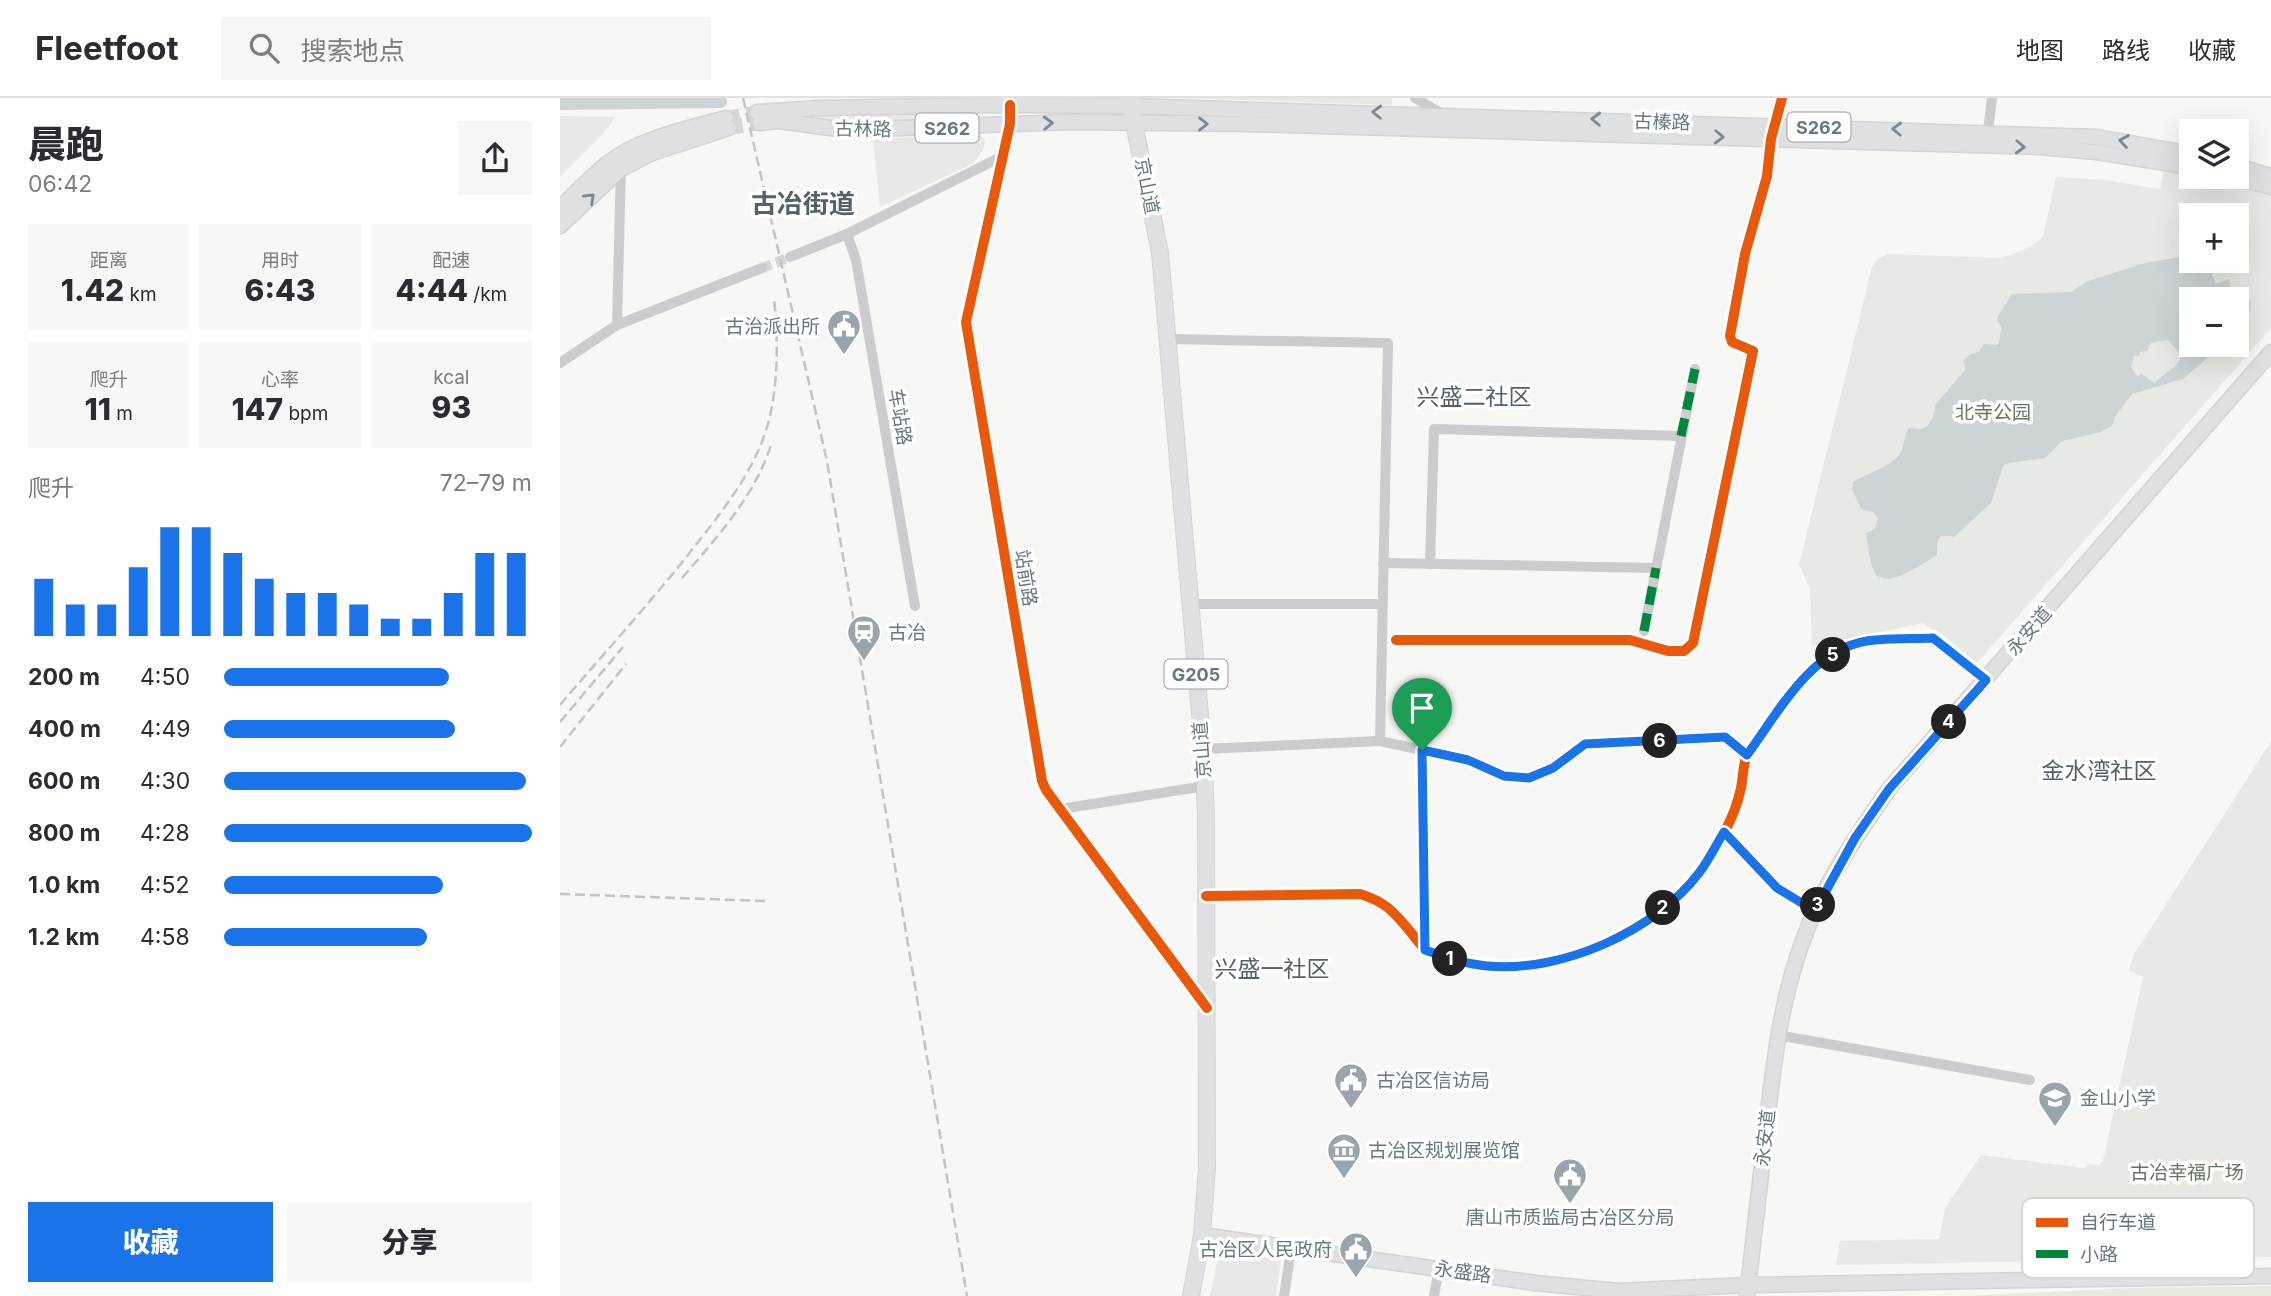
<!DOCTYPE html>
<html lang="zh">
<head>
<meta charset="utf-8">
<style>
  :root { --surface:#fff; --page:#f7f7f7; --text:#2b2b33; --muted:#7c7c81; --line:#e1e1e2; --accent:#1a73e8 }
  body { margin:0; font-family:Inter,"Noto Sans SC",sans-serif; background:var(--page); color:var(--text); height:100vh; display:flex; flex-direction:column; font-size:26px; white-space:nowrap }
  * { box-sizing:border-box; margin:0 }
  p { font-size:23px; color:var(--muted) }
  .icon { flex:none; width:38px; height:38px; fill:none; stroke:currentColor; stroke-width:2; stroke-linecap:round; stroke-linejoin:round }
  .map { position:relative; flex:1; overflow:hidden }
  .details { display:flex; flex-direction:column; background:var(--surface); width:560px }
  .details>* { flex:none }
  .tools { position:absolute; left:1619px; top:21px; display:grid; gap:14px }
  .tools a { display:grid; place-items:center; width:70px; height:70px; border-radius:0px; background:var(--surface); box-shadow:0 7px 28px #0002; font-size:35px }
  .pin { position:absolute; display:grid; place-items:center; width:60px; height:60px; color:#fff; margin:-72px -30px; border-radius:50% 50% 50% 0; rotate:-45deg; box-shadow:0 0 7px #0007 }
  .pin .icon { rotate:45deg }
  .km { position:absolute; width:35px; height:35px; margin:-18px; border-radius:50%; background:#222; color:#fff; font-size:19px; line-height:35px; text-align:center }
  .round { display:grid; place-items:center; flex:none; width:74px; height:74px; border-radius:0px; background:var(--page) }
  .summary { display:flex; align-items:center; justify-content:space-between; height:119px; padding:0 28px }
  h1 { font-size:38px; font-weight:800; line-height:52px }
  .metrics { display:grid; grid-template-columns:repeat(3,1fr); gap:10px; height:119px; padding:7px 28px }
  .metrics div { display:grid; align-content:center; border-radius:0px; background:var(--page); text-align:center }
  .metrics b { font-size:30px; font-weight:800 }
  .metrics small { font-size:19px; font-weight:400 }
  .metrics p { font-size:19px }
  .chart { height:196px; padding:14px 28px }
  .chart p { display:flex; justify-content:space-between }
  .chart svg { width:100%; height:126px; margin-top:7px; stroke:var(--accent); stroke-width:6 }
  .cta { display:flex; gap:14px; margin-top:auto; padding:14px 28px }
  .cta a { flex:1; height:80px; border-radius:0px; background:var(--accent); color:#fff; font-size:28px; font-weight:800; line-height:80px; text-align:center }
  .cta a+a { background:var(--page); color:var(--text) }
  ul { padding:0 28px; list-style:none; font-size:23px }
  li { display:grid; grid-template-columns:112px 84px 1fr; align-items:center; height:52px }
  li i { height:18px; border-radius:9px; background:var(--accent) }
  header { display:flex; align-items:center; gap:42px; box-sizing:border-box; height:98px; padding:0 35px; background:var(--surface); border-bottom:2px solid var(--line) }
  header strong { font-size:33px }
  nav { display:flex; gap:38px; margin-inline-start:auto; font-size:24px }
  .search { width:490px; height:63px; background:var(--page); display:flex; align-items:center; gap:18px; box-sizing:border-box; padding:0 24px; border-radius:0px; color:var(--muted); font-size:26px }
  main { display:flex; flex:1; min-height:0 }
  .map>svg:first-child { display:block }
</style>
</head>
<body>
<header>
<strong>Fleetfoot</strong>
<div class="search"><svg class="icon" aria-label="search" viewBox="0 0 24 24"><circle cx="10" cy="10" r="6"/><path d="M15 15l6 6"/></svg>搜索地点</div>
<nav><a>地图</a><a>路线</a><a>收藏</a></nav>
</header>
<main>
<section class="details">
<div class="summary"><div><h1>晨跑</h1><p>06:42</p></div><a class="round"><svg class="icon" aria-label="share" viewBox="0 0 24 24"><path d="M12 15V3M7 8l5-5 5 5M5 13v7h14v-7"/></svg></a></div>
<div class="metrics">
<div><p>距离</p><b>1.42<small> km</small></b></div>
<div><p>用时</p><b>6:43</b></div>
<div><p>配速</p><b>4:44<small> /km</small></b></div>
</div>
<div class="metrics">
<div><p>爬升</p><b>11<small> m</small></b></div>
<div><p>心率</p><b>147<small> bpm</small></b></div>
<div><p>kcal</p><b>93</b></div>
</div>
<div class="chart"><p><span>爬升</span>72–79 m</p>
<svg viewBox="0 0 160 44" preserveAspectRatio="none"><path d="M5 44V24M15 44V33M25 44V33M35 44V20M45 44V6M55 44V6M65 44V15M75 44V24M85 44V29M95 44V29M105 44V33M115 44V38M125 44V38M135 44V29M145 44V15M155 44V15"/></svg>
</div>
<ul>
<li><b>200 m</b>4:50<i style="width:73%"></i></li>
<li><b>400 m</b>4:49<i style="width:75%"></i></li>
<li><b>600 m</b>4:30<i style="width:98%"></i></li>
<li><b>800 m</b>4:28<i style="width:100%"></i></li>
<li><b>1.0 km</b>4:52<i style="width:71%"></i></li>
<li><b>1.2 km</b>4:58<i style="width:66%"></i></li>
</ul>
<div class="cta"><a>收藏</a><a>分享</a></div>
</section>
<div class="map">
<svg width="1711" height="1198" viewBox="0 0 1711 1198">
  <rect width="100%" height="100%" fill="#f7f7f6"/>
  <g fill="#e6e9e4" fill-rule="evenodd">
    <path d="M 619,0 L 832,0 L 832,7 Z"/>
    <path d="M 417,13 L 417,22 L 305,27 L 259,24 L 256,20 L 260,16 Z"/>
    <path d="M 0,18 L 56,19 L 40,39 L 0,79 Z"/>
    <path d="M 420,35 L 425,43 L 423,52 L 414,65 L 320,109 L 313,41 Z"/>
    <path d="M 1604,69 L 1631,74 L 1631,79 L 1652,79 L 1711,97 L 1711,230 L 1417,565 L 1363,525 L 1252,548 L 1250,490 L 1239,467 L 1312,169 L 1318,161 L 1328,156 L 1441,160 L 1456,155 L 1473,147 L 1483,138 L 1496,79 L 1546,82 L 1600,91 ZM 1631,117 L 1676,117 L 1676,163 L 1631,163 ZM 1631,201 L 1676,201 L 1676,247 L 1631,247 Z"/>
    <path d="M 1711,644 L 1711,1159 L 1276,1167 L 1280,1143 L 1379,1141 L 1385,1110 L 1421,1057 L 1525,1070 L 1528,1066 L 1539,1067 L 1543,1063 L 1583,879 L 1569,872 L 1574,856 Z"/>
    <path d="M 668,1153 L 721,1162 L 716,1198 L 650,1198 L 659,1155 Z"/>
    <path d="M 1711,1188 L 1711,1198 L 1405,1198 L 1572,1190 Z"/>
  </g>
  <path fill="#ccd4d6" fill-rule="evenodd" d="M 1631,157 L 1631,163 L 1660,163 L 1663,168 L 1651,174 L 1656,186 L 1669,181 L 1670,188 L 1690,201 L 1691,211 L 1679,232 L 1677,234 L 1676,201 L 1631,201 L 1631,247 L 1662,247 L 1623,281 L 1572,296 L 1556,317 L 1552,328 L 1541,334 L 1502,343 L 1485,360 L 1449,365 L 1443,368 L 1431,405 L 1394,439 C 1376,434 1377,445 1377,457 C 1363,465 1325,494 1314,473 C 1309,462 1308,446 1306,435 L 1315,431 L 1318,420 L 1313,414 L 1301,411 L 1292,391 L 1293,384 C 1307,376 1329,369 1339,357 C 1345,349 1343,338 1349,330 L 1361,331 L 1367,328 L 1373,320 L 1376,306 L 1406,271 L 1403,263 L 1411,256 L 1418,254 L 1424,246 L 1438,247 L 1442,229 L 1437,223 L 1438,218 L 1452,196 L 1511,194 L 1528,183 L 1585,165 ZM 1608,242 C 1622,258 1626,260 1608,274 C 1603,277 1600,281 1594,285 L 1582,276 L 1577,278 L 1571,269 L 1574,258 L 1579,258 L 1580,254 L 1587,253 L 1591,245 Z"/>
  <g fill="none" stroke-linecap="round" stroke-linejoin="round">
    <path stroke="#ccd4d6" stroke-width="14" d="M 0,5 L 160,3"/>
    <path stroke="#d3d7da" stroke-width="10" stroke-dasharray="10 5" stroke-linecap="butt" d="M 202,170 L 230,159"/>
    <g stroke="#d3d7da" stroke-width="14" stroke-dasharray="14 7" stroke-linecap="butt">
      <path d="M 166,20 L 197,14"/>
      <path d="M 169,30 L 200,25"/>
    </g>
    <g stroke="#d4d4d4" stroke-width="17">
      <g id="major">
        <path d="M 197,14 L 260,10 L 441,7 L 571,8 L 1537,39 L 1631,56"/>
        <path d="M 200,25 L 219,23 L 285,32 L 510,24 L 690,26 L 1479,49 L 1537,54 L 1631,69"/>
        <path d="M 1676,68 L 1711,78"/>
        <path d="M 1675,79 L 1711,89"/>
        <path d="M 0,110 C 16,95 31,78 48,65 C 80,40 127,31 166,20"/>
        <path d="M 0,128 L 61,71 L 92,55 L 169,30"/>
        <path d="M 642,1137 L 975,1185 L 1058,1193 L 1188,1187 L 1711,1178"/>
        <path d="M 1187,1198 C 1194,1140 1200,1082 1207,1024 C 1215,952 1224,880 1255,813 C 1274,770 1302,730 1329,691 L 1711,254"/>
      </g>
    </g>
    <g stroke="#d3d4d4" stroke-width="18">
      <path id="highway" d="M 569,0 L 600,155 L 643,651 L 646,717 L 647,1069 L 642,1137 L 631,1198"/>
    </g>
    <g stroke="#cbcccd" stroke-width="10">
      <path d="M 855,0 L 886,18"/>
      <path d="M 450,7 L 450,26 L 406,224 L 482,683 L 486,692 L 647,910"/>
      <path d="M 1427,41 L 1432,0"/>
      <path d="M 287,136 L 296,162 L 355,508"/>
      <path d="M 230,159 L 287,136 L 443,58"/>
      <path d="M 57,227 L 61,69"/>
      <path d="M 607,241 L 828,245 L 820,643"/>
      <path d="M 0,265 L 57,227 L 202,170"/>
      <path d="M 823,465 L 1096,470"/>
      <path d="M 870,466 L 874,331 L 1121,338"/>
      <path d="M 630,506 L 822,506"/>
      <path d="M 1084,533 L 1135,271"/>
      <path d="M 836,542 L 1070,542 L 1108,553 L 1124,553 L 1133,545 L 1193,253 L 1172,244 L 1170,238 L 1185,156 L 1207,78 L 1211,41 L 1222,0"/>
      <path d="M 643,651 L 820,643 L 908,662 L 944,678 L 969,680 L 993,670 L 1025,646 L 1165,639 L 1187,657"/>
      <path d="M 862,652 L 865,852"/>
      <path d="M 501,711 L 645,688"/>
      <path d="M 1165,734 L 1217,790 L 1255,813"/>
      <path d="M 646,798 L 800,796 C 827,804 836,816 853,837 C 857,842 862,849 867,853 C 879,859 895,863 907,865 C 1009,883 1117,825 1164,735 C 1171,722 1178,705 1181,690 C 1183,680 1183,669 1186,659 C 1190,649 1240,583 1249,574 C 1258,566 1269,558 1279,553 C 1308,539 1341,541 1373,539 L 1426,582"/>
      <path d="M 1217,937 L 1470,982"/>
      <path d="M 724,1198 L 731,1152"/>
      <path d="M 874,1198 L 879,1170"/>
    </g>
    <use href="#major" stroke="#dfe0e1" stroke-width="14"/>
    <use href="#highway" stroke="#dfe0e1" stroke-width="16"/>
    <g stroke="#c1c3c4" stroke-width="2.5" stroke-dasharray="10 5" stroke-linecap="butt">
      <path d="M 183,0 L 267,363 L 407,1198"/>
      <path d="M 122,480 C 159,437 195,398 212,344"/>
      <path d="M 0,607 C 45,554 92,503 135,448 C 164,411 195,372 208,326 C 219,283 218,241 214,199"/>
      <path d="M 0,624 L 63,549"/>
      <path d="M 0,649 L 66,566"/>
      <path d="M 0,796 L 205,803"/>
    </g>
    <g stroke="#00873e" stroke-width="9" stroke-dasharray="18 9" stroke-linecap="butt">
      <path d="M 1121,338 L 1135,271"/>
      <path d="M 1084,533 L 1096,470"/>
    </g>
    <g stroke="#fff" stroke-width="15">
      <g id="cycleway">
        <path d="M 450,7 L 450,26 L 406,224 L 482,683 L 486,692 L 647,910"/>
        <path d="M 836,542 L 1070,542 L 1108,553 L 1124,553 L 1133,545 L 1193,253 L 1172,244 L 1170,238 L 1185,156 L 1207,78 L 1211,41 L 1222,0"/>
        <path d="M 646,798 L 800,796 C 827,804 836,816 853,837 C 857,842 862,849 867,853 C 879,859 895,863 907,865 C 1009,883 1117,825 1164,735 C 1171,722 1178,705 1181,690 C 1183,680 1183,669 1186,659 C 1190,649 1240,583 1249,574 C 1258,566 1269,558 1279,553 C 1308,539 1341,541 1373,539 L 1426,582"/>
      </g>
    </g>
    <use href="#cycleway" stroke="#e8590c" stroke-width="10"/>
  </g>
  <defs><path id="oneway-chevron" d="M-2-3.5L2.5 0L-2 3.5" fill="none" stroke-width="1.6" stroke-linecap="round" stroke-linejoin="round" transform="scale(1.75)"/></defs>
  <g stroke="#798893">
    <use href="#oneway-chevron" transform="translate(817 14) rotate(-178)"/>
    <use href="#oneway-chevron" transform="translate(1036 21) rotate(-178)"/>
    <use href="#oneway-chevron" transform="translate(488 25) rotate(-2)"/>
    <use href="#oneway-chevron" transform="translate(643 26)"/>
    <use href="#oneway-chevron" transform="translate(1337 31) rotate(-178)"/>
    <use href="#oneway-chevron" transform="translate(1159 39) rotate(2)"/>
    <use href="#oneway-chevron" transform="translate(1564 43) rotate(-171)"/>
    <use href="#oneway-chevron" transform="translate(1460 49) rotate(2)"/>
    <use href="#oneway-chevron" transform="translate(30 100) rotate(-44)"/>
  </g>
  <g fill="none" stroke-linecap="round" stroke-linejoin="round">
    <g stroke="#fff" stroke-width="14">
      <path id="route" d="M 1373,540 L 1426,582 L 1329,691 L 1295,740 L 1255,813 L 1217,790 L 1164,734 C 1156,747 1149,762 1139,775 C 1094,834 1001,875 927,868 C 905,866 885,859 865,852 L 862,652 L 908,662 L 944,678 L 969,680 L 993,670 L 1025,646 L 1165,639 L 1187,657 C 1218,615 1250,552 1307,543 C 1328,540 1351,541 1373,540 Z"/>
    </g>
    <use href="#route" stroke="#1a73e8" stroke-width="9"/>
  </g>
  <defs>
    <g id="civic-pin" transform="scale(1.75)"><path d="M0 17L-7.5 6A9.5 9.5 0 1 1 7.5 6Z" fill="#99a4ad" stroke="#fff"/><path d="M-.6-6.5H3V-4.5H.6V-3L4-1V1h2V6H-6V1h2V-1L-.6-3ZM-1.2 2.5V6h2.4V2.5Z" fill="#fff"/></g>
    <g id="station-pin" transform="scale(1.75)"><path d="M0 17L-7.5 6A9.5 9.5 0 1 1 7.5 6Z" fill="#99a4ad" stroke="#fff"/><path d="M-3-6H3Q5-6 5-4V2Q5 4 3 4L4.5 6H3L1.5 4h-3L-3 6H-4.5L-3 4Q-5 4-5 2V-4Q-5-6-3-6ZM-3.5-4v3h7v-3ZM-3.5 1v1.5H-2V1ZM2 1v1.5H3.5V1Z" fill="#fff"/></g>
    <g id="school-pin" transform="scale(1.75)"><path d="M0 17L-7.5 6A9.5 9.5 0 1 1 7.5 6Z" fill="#99a4ad" stroke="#fff"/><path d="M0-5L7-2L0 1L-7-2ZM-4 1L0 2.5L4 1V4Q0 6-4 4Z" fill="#fff"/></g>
    <g id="museum-pin" transform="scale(1.75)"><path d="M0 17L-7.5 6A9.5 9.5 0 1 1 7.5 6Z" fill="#99a4ad" stroke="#fff"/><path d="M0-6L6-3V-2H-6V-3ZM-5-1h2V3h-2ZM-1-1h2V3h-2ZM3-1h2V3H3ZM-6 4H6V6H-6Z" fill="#fff"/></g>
  </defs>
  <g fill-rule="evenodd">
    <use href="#civic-pin" x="284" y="228"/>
    <use href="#station-pin" x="304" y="534"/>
    <use href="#civic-pin" x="791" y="982"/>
    <use href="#school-pin" x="1495" y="1000"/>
    <use href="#museum-pin" x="784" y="1052"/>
    <use href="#civic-pin" x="1010" y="1077"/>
    <use href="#civic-pin" x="796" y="1151"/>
  </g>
  <g text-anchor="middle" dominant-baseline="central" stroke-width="7" stroke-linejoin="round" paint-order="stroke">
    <g fill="#fff" stroke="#95a0aa" stroke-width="2">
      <rect x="1227.5" y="14.5" width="63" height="29" rx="5"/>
      <rect x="355.5" y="15.5" width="63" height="29" rx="5"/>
      <rect x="604.5" y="561.5" width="63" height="29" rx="5"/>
    </g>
    <g font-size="18" font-weight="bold" fill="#677885">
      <text x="1259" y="29">S262</text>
      <text x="387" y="30">S262</text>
      <text x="636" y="576">G205</text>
    </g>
    <g font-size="19" fill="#677885" stroke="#fff">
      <text transform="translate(1102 24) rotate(2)">古榛路</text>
      <text transform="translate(303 31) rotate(1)">古林路</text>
      <text transform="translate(587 88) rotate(79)">京山道</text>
      <text transform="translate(340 319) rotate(80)">车站路</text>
      <text transform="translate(466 480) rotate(81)">站前路</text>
      <text transform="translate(1469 533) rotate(-49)">永安道</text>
      <text transform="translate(642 652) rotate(-94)">京山道</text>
      <text transform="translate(1205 1040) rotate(-83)">永安道</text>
      <text transform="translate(903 1174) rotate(8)">永盛路</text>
    </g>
    <g font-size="19" fill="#677885" stroke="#fff" text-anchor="start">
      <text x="260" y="228" text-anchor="end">古治派出所</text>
      <text x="328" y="534">古冶</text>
      <text x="816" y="982">古冶区信访局</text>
      <text x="1520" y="1000">金山小学</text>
      <text x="808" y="1052">古冶区规划展览馆</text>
      <text x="1010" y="1119" text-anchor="middle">唐山市质监局古冶区分局</text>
      <text x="772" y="1151" text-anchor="end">古冶区人民政府</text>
    </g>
    <g font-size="19" fill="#667762" stroke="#fff">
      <text x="1433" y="314">北寺公园</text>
      <text x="1627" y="1074">古冶幸福广场</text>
    </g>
    <g font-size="23" fill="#55616a" stroke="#fff">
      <text x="914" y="299">兴盛二社区</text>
      <text x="1539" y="673">金水湾社区</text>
      <text x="712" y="871">兴盛一社区</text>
    </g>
    <g font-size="26" font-weight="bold" fill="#55616a" stroke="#fff">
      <text x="243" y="105">古冶街道</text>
    </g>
  </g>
  <rect x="1462" y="1100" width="232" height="80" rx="10" fill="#fff" stroke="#d1d6da" stroke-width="2"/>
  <rect x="1476" y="1120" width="32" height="9" fill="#e8590c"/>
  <rect x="1476" y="1152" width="32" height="8" fill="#00873e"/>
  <g font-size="19" fill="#677885">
    <text x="1520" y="1131">自行车道</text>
    <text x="1520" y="1163">小路</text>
  </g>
</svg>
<div class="tools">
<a><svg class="icon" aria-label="layers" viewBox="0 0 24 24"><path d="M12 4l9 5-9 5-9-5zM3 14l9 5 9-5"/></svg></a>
<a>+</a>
<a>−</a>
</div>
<div class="pin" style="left:862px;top:652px;background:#1e9e55"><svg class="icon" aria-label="arrive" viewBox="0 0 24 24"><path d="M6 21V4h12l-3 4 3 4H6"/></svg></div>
<b class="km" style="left:890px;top:861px">1</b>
<b class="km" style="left:1103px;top:810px">2</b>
<b class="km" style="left:1258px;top:807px">3</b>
<b class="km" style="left:1389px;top:624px">4</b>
<b class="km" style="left:1273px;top:557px">5</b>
<b class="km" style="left:1100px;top:643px">6</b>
</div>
</main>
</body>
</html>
